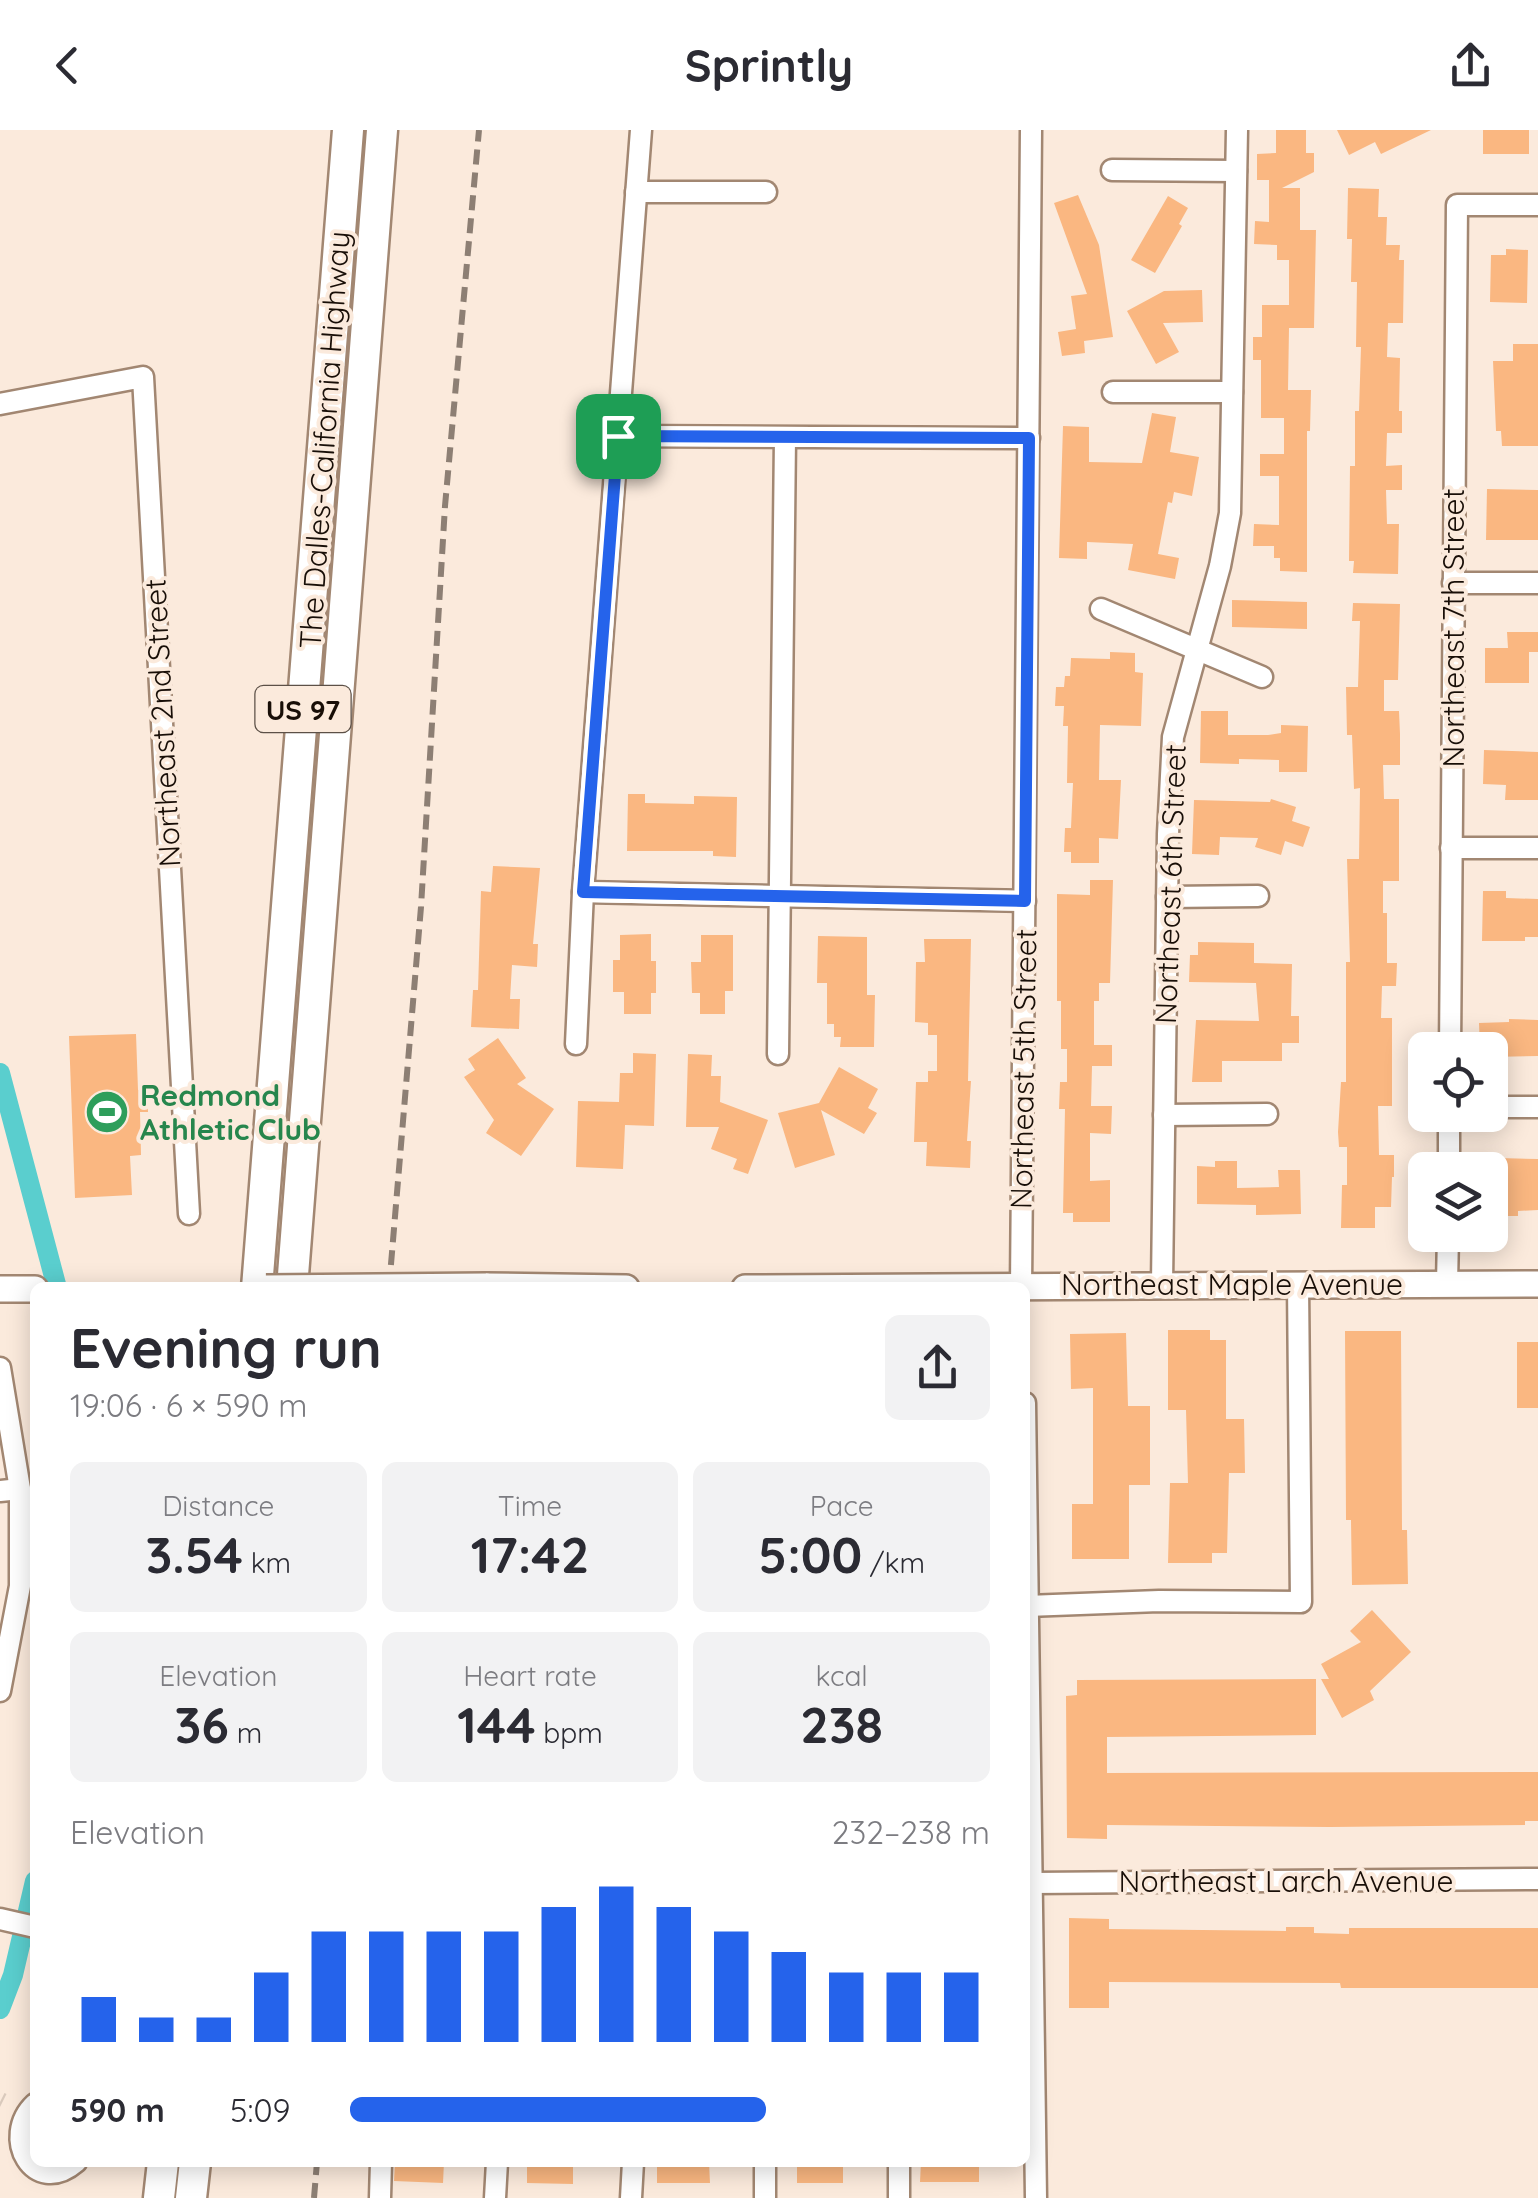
<!DOCTYPE html>
<html lang="en">
<head>
<meta charset="utf-8">
<style>
  :root { --surface:#fff; --page:#f2f2f3; --text:#2b2b33; --muted:#7c7c81; --accent:#2563eb }
  body { margin:0; font-family:Quicksand,sans-serif; background:var(--page); color:var(--text); height:100vh; display:flex; flex-direction:column; font-size:38px; white-space:nowrap }
  * { box-sizing:border-box; margin:0 }
  p { font-size:32px; color:var(--muted) }
  .icon { flex:none; width:55px; height:55px; fill:none; stroke:currentColor; stroke-width:2; stroke-linecap:round; stroke-linejoin:round }
  .map { position:relative; flex:1; overflow:hidden }
  .sheet { position:absolute; left:30px; top:1152px; width:1000px; height:885px; display:flex; flex-direction:column; background:var(--surface); border-radius:15px; box-shadow:0 5px 25px #0003 }
  .sheet>* { flex:none }
  .fabs { position:absolute; left:1408px; top:902px; display:grid; gap:20px }
  .fabs a { display:grid; place-items:center; width:100px; height:100px; border-radius:15px; background:var(--surface); box-shadow:0 5px 25px #0003; font-size:50px }
  .pin { position:absolute; display:grid; place-items:center; width:85px; height:85px; color:#fff; margin:-42px; border-radius:20px; box-shadow:0 5px 15px #0006 }
  .round { display:grid; place-items:center; flex:none; width:105px; height:105px; border-radius:15px; background:var(--page) }
  .summary { display:flex; align-items:center; justify-content:space-between; height:170px; padding:0 40px }
  h1 { font-size:55px; font-weight:700; line-height:75px }
  .metrics { display:grid; grid-template-columns:repeat(3,1fr); gap:15px; height:170px; padding:10px 40px }
  .metrics div { display:grid; align-content:center; border-radius:15px; background:var(--page); text-align:center }
  .metrics b { font-size:50px; font-weight:700 }
  .metrics small { font-size:28px; font-weight:400 }
  .metrics p { font-size:28px }
  .chart { height:280px; padding:20px 40px }
  .chart p { display:flex; justify-content:space-between }
  .chart svg { width:100%; height:180px; margin-top:10px; stroke:var(--accent); stroke-width:6 }
  ul { padding:0 40px; list-style:none; font-size:32px }
  li { display:grid; grid-template-columns:160px 120px 1fr; align-items:center; height:75px }
  li i { height:25px; border-radius:12px; background:var(--accent) }
  header { display:flex; justify-content:space-between; align-items:center; height:130px; padding:0 40px; background:var(--surface); font-size:45px; font-weight:700 }
  .map>svg:first-child { display:block }
</style>
</head>
<body>
<header><svg class="icon" aria-label="back" viewBox="0 0 24 24"><path d="M15 5l-7 7 7 7"/></svg>Sprintly<svg class="icon" aria-label="share" viewBox="0 0 24 24"><path d="M12 15V3M7 8l5-5 5 5M5 13v7h14v-7"/></svg></header>
<div class="map">
<svg width="1538" height="2068" viewBox="0 0 1538 2068">
  <rect width="100%" height="100%" fill="#fbeadc"/>
  <g fill="none" stroke-linecap="round" stroke-linejoin="round">
    <g stroke="#5acece" stroke-width="20">
      <path d="M 0,943 L 57,1158"/>
      <path d="M 0,1879 L 13,1845 L 35,1751"/>
    </g>
  </g>
  <g fill="#fab781">
    <path d="M 1276,0 L 1306,0 L 1306,23 L 1314,23 L 1314,42 L 1282,58 L 1300,58 L 1300,100 L 1316,100 L 1314,198 L 1289,198 L 1288,260 L 1311,260 L 1310,301 L 1307,301 L 1307,442 L 1280,441 L 1280,428 L 1274,428 L 1274,416 L 1253,416 L 1254,394 L 1279,395 L 1279,346 L 1260,346 L 1260,324 L 1284,324 L 1284,288 L 1261,288 L 1261,230 L 1253,230 L 1253,207 L 1262,207 L 1262,175 L 1289,175 L 1289,130 L 1277,130 L 1277,115 L 1254,114 L 1255,91 L 1269,92 L 1269,50 L 1257,50 L 1257,24 L 1276,23 Z"/>
    <path d="M 1337,0 L 1431,0 L 1381,24 L 1375,12 L 1349,25 Z"/>
    <rect x="1483" y="0" width="46" height="24"/>
    <path d="M 1348,58 L 1379,59 L 1378,87 L 1387,87 L 1386,115 L 1400,115 L 1399,130 L 1404,130 L 1403,193 L 1388,193 L 1387,227 L 1400,228 L 1399,281 L 1402,281 L 1402,303 L 1387,303 L 1386,336 L 1402,335 L 1402,360 L 1386,360 L 1387,394 L 1399,394 L 1398,444 L 1353,443 L 1354,431 L 1349,431 L 1350,336 L 1355,336 L 1355,281 L 1359,281 L 1361,217 L 1356,217 L 1357,152 L 1351,152 L 1352,109 L 1347,109 Z"/>
    <path d="M 1078,65 L 1099,115 L 1113,207 L 1084,211 L 1085,223 L 1062,226 L 1058,202 L 1076,199 L 1071,166 L 1087,164 L 1054,73 Z"/>
    <path d="M 1168,66 L 1188,78 L 1179,94 L 1182,96 L 1155,143 L 1131,130 Z"/>
    <path d="M 1506,119 L 1528,120 L 1527,173 L 1490,172 L 1491,125 L 1506,125 Z"/>
    <path d="M 1202,160 L 1203,192 L 1163,193 L 1179,222 L 1156,234 L 1127,181 L 1164,161 Z"/>
    <path d="M 1513,214 L 1538,214 L 1538,316 L 1502,316 L 1501,301 L 1496,301 L 1493,231 L 1513,231 Z"/>
    <path d="M 1152,283 L 1176,287 L 1170,322 L 1199,327 L 1192,366 L 1174,362 L 1172,373 L 1168,372 L 1158,424 L 1179,428 L 1175,449 L 1128,440 L 1133,414 L 1087,412 L 1087,429 L 1059,428 L 1063,296 L 1089,297 L 1089,332 L 1142,333 Z"/>
    <path d="M 1487,359 L 1538,360 L 1538,410 L 1486,410 Z"/>
    <path d="M 1232,470 L 1307,472 L 1307,499 L 1232,497 Z"/>
    <path d="M 1353,473 L 1400,474 L 1398,550 L 1384,550 L 1384,581 L 1399,581 L 1400,604 L 1400,635 L 1383,635 L 1384,669 L 1399,669 L 1399,751 L 1383,751 L 1383,783 L 1387,783 L 1387,833 L 1397,833 L 1396,856 L 1382,856 L 1381,888 L 1392,888 L 1392,976 L 1378,976 L 1379,1025 L 1394,1025 L 1394,1047 L 1392,1047 L 1391,1077 L 1375,1077 L 1375,1098 L 1341,1098 L 1342,1055 L 1347,1055 L 1347,1017 L 1339,1017 L 1338,1002 L 1341,952 L 1346,952 L 1346,832 L 1350,832 L 1347,729 L 1359,729 L 1360,658 L 1354,659 L 1352,605 L 1347,605 L 1346,557 L 1358,557 L 1360,491 L 1352,491 Z"/>
    <path d="M 1507,502 L 1538,502 L 1538,522 L 1529,522 L 1529,553 L 1485,553 L 1485,518 L 1508,518 Z"/>
    <path d="M 1110,522 L 1135,523 L 1135,542 L 1143,543 L 1141,596 L 1100,595 L 1099,650 L 1121,650 L 1118,709 L 1099,708 L 1099,733 L 1071,733 L 1071,722 L 1064,722 L 1065,698 L 1071,698 L 1073,653 L 1067,653 L 1068,596 L 1063,596 L 1064,576 L 1055,576 L 1056,557 L 1064,557 L 1065,546 L 1070,546 L 1071,528 L 1110,529 Z"/>
    <path d="M 1201,581 L 1228,581 L 1228,605 L 1268,605 L 1281,603 L 1281,595 L 1308,596 L 1307,642 L 1279,642 L 1279,630 L 1239,629 L 1239,634 L 1200,633 Z"/>
    <path d="M 1484,620 L 1538,622 L 1538,670 L 1505,670 L 1506,655 L 1483,654 Z"/>
    <path d="M 628,664 L 645,664 L 645,673 L 694,674 L 694,666 L 737,667 L 736,727 L 713,726 L 713,721 L 627,721 Z"/>
    <path d="M 1271,669 L 1296,677 L 1292,691 L 1310,697 L 1303,717 L 1285,711 L 1281,725 L 1255,717 L 1258,708 L 1220,707 L 1219,725 L 1192,724 L 1194,670 L 1270,672 Z"/>
    <path d="M 493,736 L 540,738 L 533,814 L 538,814 L 537,837 L 512,835 L 510,869 L 520,869 L 519,899 L 471,897 L 473,860 L 478,860 L 481,761 L 491,762 Z"/>
    <path d="M 1090,750 L 1113,750 L 1110,853 L 1099,853 L 1099,871 L 1094,871 L 1094,915 L 1112,915 L 1112,936 L 1092,936 L 1091,976 L 1112,976 L 1111,1004 L 1090,1003 L 1090,1051 L 1110,1050 L 1110,1092 L 1073,1092 L 1073,1083 L 1063,1083 L 1065,979 L 1059,979 L 1060,952 L 1067,952 L 1067,919 L 1061,919 L 1061,871 L 1057,871 L 1057,764 L 1090,765 Z"/>
    <path d="M 1483,761 L 1506,761 L 1506,768 L 1538,769 L 1538,807 L 1525,807 L 1525,811 L 1482,811 Z"/>
    <path d="M 651,804 L 651,831 L 656,831 L 656,863 L 651,863 L 651,884 L 624,884 L 624,862 L 613,862 L 613,830 L 620,830 L 620,805 Z"/>
    <path d="M 701,805 L 733,805 L 733,861 L 725,861 L 725,884 L 700,884 L 700,863 L 692,863 L 691,832 L 701,832 Z"/>
    <path d="M 818,806 L 867,807 L 867,865 L 875,865 L 874,917 L 840,917 L 841,907 L 834,907 L 834,894 L 827,894 L 827,853 L 817,853 Z"/>
    <path d="M 924,809 L 971,809 L 968,951 L 971,951 L 967,1011 L 971,1011 L 970,1038 L 926,1036 L 927,1012 L 914,1012 L 916,952 L 928,952 L 928,941 L 937,941 L 937,905 L 928,905 L 928,893 L 915,892 L 916,832 L 925,832 Z"/>
    <path d="M 1198,812 L 1254,813 L 1254,833 L 1292,834 L 1291,886 L 1299,886 L 1299,913 L 1282,913 L 1282,931 L 1222,931 L 1222,952 L 1192,952 L 1196,890 L 1259,891 L 1256,853 L 1189,852 L 1190,825 L 1198,825 Z"/>
    <path d="M 1509,889 L 1538,890 L 1538,926 L 1490,927 L 1490,920 L 1480,920 L 1479,893 L 1509,892 Z"/>
    <path d="M 136,904 L 138,960 L 147,959 L 148,982 L 140,982 L 141,1025 L 130,1026 L 132,1065 L 75,1068 L 69,906 Z"/>
    <path d="M 498,908 L 526,948 L 517,954 L 554,979 L 521,1026 L 486,1003 L 494,990 L 464,947 L 475,940 L 468,929 Z"/>
    <path d="M 633,923 L 656,924 L 654,996 L 625,995 L 623,1039 L 576,1037 L 578,971 L 619,972 L 620,943 L 633,943 Z"/>
    <path d="M 688,924 L 712,925 L 711,946 L 721,946 L 720,972 L 768,990 L 748,1044 L 733,1039 L 737,1029 L 711,1019 L 719,997 L 686,997 Z"/>
    <path d="M 839,937 L 878,959 L 868,978 L 877,983 L 864,1004 L 821,980 L 835,1025 L 795,1038 L 778,983 L 819,973 Z"/>
    <path d="M 1498,1028 L 1538,1029 L 1538,1080 L 1518,1081 L 1518,1086 L 1490,1086 L 1490,1044 L 1498,1044 Z"/>
    <path d="M 1215,1031 L 1237,1031 L 1237,1058 L 1279,1057 L 1278,1040 L 1300,1040 L 1301,1084 L 1256,1085 L 1256,1075 L 1197,1074 L 1197,1036 L 1215,1037 Z"/>
    <path d="M 1168,1200 L 1210,1200 L 1210,1210 L 1226,1210 L 1226,1289 L 1244,1289 L 1245,1343 L 1229,1343 L 1227,1423 L 1212,1423 L 1212,1433 L 1168,1433 L 1170,1353 L 1188,1353 L 1186,1280 L 1168,1280 Z"/>
    <path d="M 1345,1201 L 1401,1201 L 1402,1400 L 1407,1400 L 1408,1454 L 1352,1455 L 1351,1390 L 1346,1390 Z"/>
    <path d="M 1126,1203 L 1128,1276 L 1150,1276 L 1150,1355 L 1129,1355 L 1129,1429 L 1072,1429 L 1072,1374 L 1093,1374 L 1093,1258 L 1071,1259 L 1070,1204 Z"/>
    <rect x="1517" y="1212" width="21" height="66"/>
    <path d="M 1372,1480 L 1411,1522 L 1370,1561 L 1374,1570 L 1342,1588 L 1321,1549 L 1329,1549 L 1321,1534 L 1361,1512 L 1350,1501 Z"/>
    <path d="M 1316,1549 L 1316,1605 L 1107,1607 L 1107,1643 L 1538,1642 L 1538,1691 L 1525,1691 L 1525,1695 L 1330,1697 L 1107,1695 L 1107,1709 L 1067,1708 L 1066,1566 L 1077,1565 L 1077,1550 Z"/>
    <path d="M 1069,1788 L 1109,1789 L 1109,1799 L 1286,1801 L 1286,1797 L 1314,1797 L 1314,1803 L 1349,1804 L 1349,1798 L 1538,1798 L 1538,1858 L 1341,1858 L 1340,1853 L 1109,1852 L 1109,1878 L 1069,1878 Z"/>
    <path d="M 395,2032 L 444,2032 L 443,2053 L 394,2051 Z"/>
    <path d="M 527,2032 L 573,2032 L 573,2054 L 527,2053 Z"/>
    <path d="M 657,2032 L 709,2032 L 710,2053 L 657,2053 Z"/>
    <rect x="797" y="2032" width="46" height="21"/>
    <path d="M 921,2032 L 979,2032 L 979,2052 L 920,2052 Z"/>
  </g>
  <g fill="none" stroke-linecap="round" stroke-linejoin="round">
    <path stroke="#d9c9bc" stroke-width="20" stroke-dasharray="20 10" stroke-linecap="butt" d="M 0,1972 L 2,1973"/>
    <g stroke="#a28772" stroke-width="25">
      <g id="minor">
        <path d="M 1112,40 L 1236,41"/>
        <path d="M 636,62 L 766,62"/>
        <path d="M 1113,262 L 1232,262"/>
        <path d="M 0,274 L 143,247 L 189,1084"/>
        <path d="M 618,306 L 1029,308"/>
        <path d="M 1453,453 L 1538,453"/>
        <path d="M 1101,479 L 1262,547"/>
        <path d="M 1451,718 L 1538,718"/>
        <path d="M 583,762 L 1025,771"/>
        <path d="M 1167,767 L 1258,766"/>
        <path d="M 576,914 L 583,762 L 641,0"/>
        <path d="M 1450,920 L 1457,75 L 1538,75"/>
        <path d="M 778,924 L 785,308"/>
        <path d="M 1490,977 L 1538,977"/>
        <path d="M 1164,985 L 1267,984"/>
        <path d="M 1449,1040 L 1449,985"/>
        <path d="M 1162,1154 L 1168,704 L 1173,607 L 1220,436 L 1230,383 L 1237,0"/>
        <path d="M 1447,1154 L 1448,1105"/>
        <path d="M 1021,1158 L 1031,0"/>
        <path d="M 0,1238 L 20,1359 L 20,1456 L 0,1561"/>
        <path d="M 1025,1273 L 1036,2068"/>
        <path d="M 0,1361 L 20,1359"/>
        <path d="M 1027,1476 L 1159,1471 L 1301,1472 L 1298,1154"/>
        <path d="M 1033,1753 L 1538,1749"/>
        <path d="M 0,1789 L 35,1797"/>
        <path d="M 35,1974 C 0,2007 34,2068 76,2032"/>
        <path d="M 765,2032 L 765,2068"/>
        <path d="M 899,2032 L 899,2068"/>
        <path d="M 380,2068 L 381,2032"/>
        <path d="M 495,2068 L 497,2032"/>
        <path d="M 631,2068 L 633,2032"/>
      </g>
    </g>
    <g stroke="#a28772" stroke-width="30">
      <g id="major">
        <path d="M 486,1156 L 626,1158"/>
        <path d="M 745,1158 L 1538,1154"/>
        <path d="M 0,1159 L 35,1159"/>
      </g>
    </g>
    <g stroke="#a28772" stroke-width="35">
      <g id="highway">
        <path d="M 257,1158 L 348,0"/>
        <path d="M 292,1158 L 382,0"/>
        <path d="M 159,2068 L 163,2032"/>
        <path d="M 191,2068 L 195,2032"/>
      </g>
    </g>
    <use href="#minor" stroke="#fff" stroke-width="20"/>
    <use href="#major" stroke="#fff" stroke-width="25"/>
    <use href="#highway" stroke="#fff" stroke-width="30"/>
    <g stroke="#8d7f74" stroke-width="6" stroke-dasharray="15 8" stroke-linecap="butt">
      <path d="M 389,1158 L 421,777 L 445,376 L 479,0"/>
      <path d="M 314,2068 L 317,2032"/>
    </g>
    <g stroke="#a28772" stroke-width="30" stroke-linecap="butt">
      <path id="major-bridge" d="M 266,1158 L 486,1156"/>
    </g>
    <use href="#major-bridge" stroke="#fff" stroke-width="25"/>
  </g>
  <g fill="none" stroke-linecap="round" stroke-linejoin="round">
    <g stroke="#fff" stroke-width="20">
      <path id="route" d="M 618,306 L 1029,308 L 1025,771 L 583,762 Z"/>
    </g>
    <use href="#route" stroke="#2563eb" stroke-width="12"/>
  </g>
  <defs>
    <g id="stadium-disc" transform="scale(2.25)"><circle r="9.5" fill="#2e9e5b" stroke="#fbeadc"/><path d="M0-5a6.5 5 0 1 0 0 10a6.5 5 0 1 0 0-10ZM-3.5-1.8h7v3.6h-7Z" fill="#fff"/></g>
  </defs>
  <g fill-rule="evenodd">
    <use href="#stadium-disc" x="107" y="982"/>
  </g>
  <g text-anchor="middle" dominant-baseline="central" stroke-width="8" stroke-linejoin="round" paint-order="stroke">
    <rect fill="#fbeadc" stroke="#5c5047" stroke-width="2.5" x="255.5" y="556" width="95" height="46" rx="8"/>
    <g font-size="28" font-weight="bold" fill="#180e07">
      <text x="303" y="579">US 97</text>
    </g>
    <g font-size="30" fill="#180e07" stroke="#fbeadc">
      <text transform="translate(324 310) rotate(-86)">The Dalles-California Highway</text>
      <text transform="translate(1453 498) rotate(-90)">Northeast 7th Street</text>
      <text transform="translate(162 593) rotate(-93)">Northeast 2nd Street</text>
      <text transform="translate(1170 754) rotate(-88)">Northeast 6th Street</text>
      <text transform="translate(1023 939) rotate(-89)">Northeast 5th Street</text>
      <text x="1232" y="1154">Northeast Maple Avenue</text>
      <text x="1286" y="1751">Northeast Larch Avenue</text>
    </g>
    <g font-size="30" font-weight="bold" fill="#27864d" stroke="#fbeadc" text-anchor="start">
      <text x="140" y="965">Redmond<tspan x="140" dy="34">Athletic Club</tspan></text>
    </g>
  </g>
</svg>
<div class="fabs">
<a><svg class="icon" aria-label="locate" viewBox="0 0 24 24"><circle cx="12" cy="12" r="6"/><path d="M12 2v4M12 18v4M2 12h4M18 12h4"/></svg></a>
<a><svg class="icon" aria-label="layers" viewBox="0 0 24 24"><path d="M12 4l9 5-9 5-9-5zM3 14l9 5 9-5"/></svg></a>
</div>
<div class="pin" style="left:618px;top:306px;background:#1e9e55"><svg class="icon" aria-label="arrive" viewBox="0 0 24 24"><path d="M6 21V4h12l-3 4 3 4H6"/></svg></div>
<section class="sheet">
<div class="summary"><div><h1>Evening run</h1><p>19:06 · 6 × 590 m</p></div><a class="round"><svg class="icon" aria-label="share" viewBox="0 0 24 24"><path d="M12 15V3M7 8l5-5 5 5M5 13v7h14v-7"/></svg></a></div>
<div class="metrics">
<div><p>Distance</p><b>3.54<small> km</small></b></div>
<div><p>Time</p><b>17:42</b></div>
<div><p>Pace</p><b>5:00<small> /km</small></b></div>
</div>
<div class="metrics">
<div><p>Elevation</p><b>36<small> m</small></b></div>
<div><p>Heart rate</p><b>144<small> bpm</small></b></div>
<div><p>kcal</p><b>238</b></div>
</div>
<div class="chart"><p><span>Elevation</span>232–238 m</p>
<svg viewBox="0 0 160 44" preserveAspectRatio="none"><path d="M5 44V33M15 44V38M25 44V38M35 44V27M45 44V17M55 44V17M65 44V17M75 44V17M85 44V11M95 44V6M105 44V11M115 44V17M125 44V22M135 44V27M145 44V27M155 44V27"/></svg>
</div>
<ul>
<li><b>590 m</b>5:09<i style="width:65%"></i></li>
</ul>
</section>
</div>
</body>
</html>
